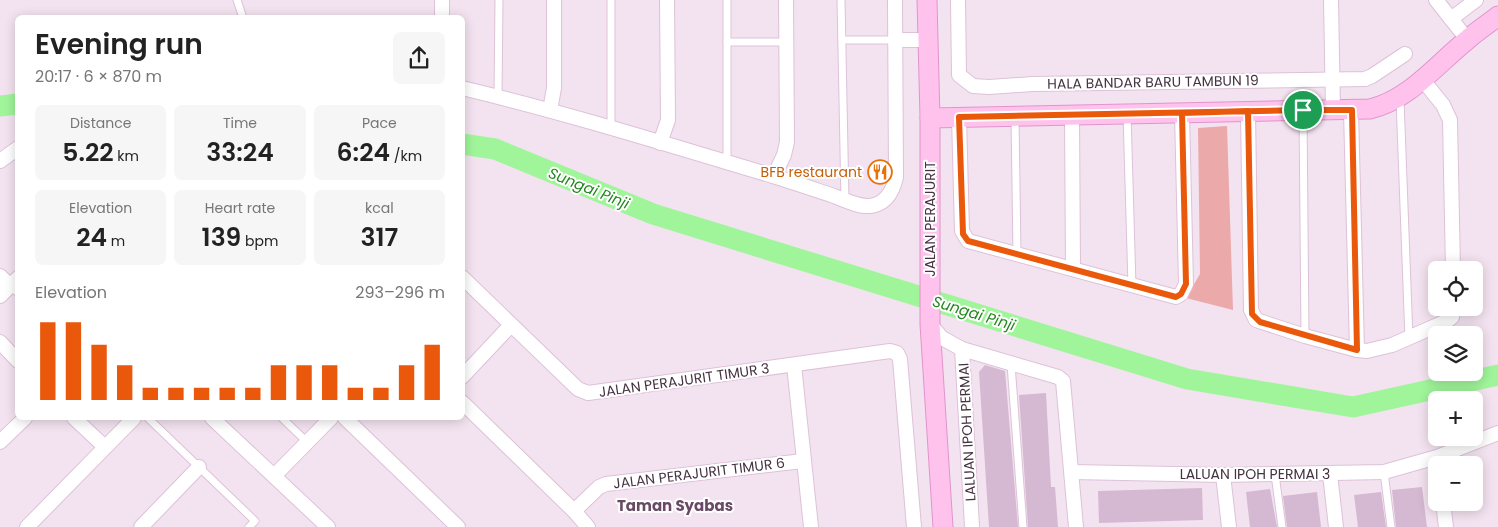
<!DOCTYPE html>
<html lang="en">
<head>
<meta charset="utf-8">
<style>
  :root { --surface:#fff; --page:#f6f6f6; --text:#222; --muted:#767676; --accent:#ea580c }
  body { margin:0; font-family:Poppins,sans-serif; background:var(--page); color:var(--text); height:100vh; display:flex; flex-direction:column; font-size:19px; white-space:nowrap }
  * { box-sizing:border-box; margin:0 }
  p { font-size:16px; color:var(--muted) }
  .icon { flex:none; width:28px; height:28px; fill:none; stroke:currentColor; stroke-width:2; stroke-linecap:round; stroke-linejoin:round }
  .map { position:relative; flex:1; overflow:hidden }
  .drawer { position:absolute; left:15px; top:15px; width:450px; height:405px; display:flex; flex-direction:column; background:var(--surface); border-radius:8px; box-shadow:0 2px 12px #0003 }
  .drawer>* { flex:none }
  .fabs { position:absolute; left:1428px; top:261px; display:grid; gap:10px }
  .fabs a { display:grid; place-items:center; width:55px; height:55px; border-radius:8px; background:var(--surface); box-shadow:0 2px 12px #0003; font-size:25px }
  .pin { position:absolute; display:grid; place-items:center; width:42px; height:42px; color:#fff; margin:-21px; border:2px solid #fff; border-radius:50%; box-shadow:0 1px 5px #0007 }
  .round { display:grid; place-items:center; flex:none; width:52px; height:52px; border-radius:8px; background:var(--page) }
  .headline { display:flex; align-items:center; justify-content:space-between; height:85px; padding:0 20px }
  h1 { font-size:28px; font-weight:600; line-height:38px }
  .stats { display:grid; grid-template-columns:repeat(3,1fr); gap:8px; height:85px; padding:5px 20px }
  .stats div { display:grid; align-content:center; border-radius:8px; background:var(--page); text-align:center }
  .stats b { font-size:25px; font-weight:600 }
  .stats small { font-size:14px; font-weight:400 }
  .stats p { font-size:14px }
  .chart { height:140px; padding:10px 20px }
  .chart p { display:flex; justify-content:space-between }
  .chart svg { width:100%; height:90px; margin-top:5px; stroke:var(--accent); stroke-width:6 }
  .map>svg:first-child { display:block }
</style>
</head>
<body>
<div class="map">
<svg width="1498" height="527" viewBox="0 0 1498 527">
  <rect width="100%" height="100%" fill="#f3e3f0"/>
  <path fill="#eba9aa" d="M 1227,126 L 1233,310 L 1186,298 L 1200,274 L 1198,128 Z"/>
  <g fill="none" stroke-linecap="round" stroke-linejoin="round">
    <g stroke="#a0f59a" stroke-width="21">
      <path d="M 0,106 L 18,104"/>
      <path d="M 462,144 L 495,149 L 653,214 L 1187,379 L 1353,407 L 1498,375"/>
    </g>
  </g>
  <g fill="#d5b8d2">
    <path d="M 985,365 L 1005,371 L 1018,527 L 989,527 L 979,372 Z"/>
    <path d="M 1046,393 L 1051,487 L 1055,487 L 1058,527 L 1028,527 L 1019,395 Z"/>
    <path d="M 1422,487 L 1427,527 L 1396,527 L 1392,490 Z"/>
    <path d="M 1202,488 L 1203,520 L 1099,523 L 1098,491 Z"/>
    <path d="M 1270,489 L 1277,527 L 1250,527 L 1246,492 Z"/>
    <path d="M 1317,492 L 1321,527 L 1287,527 L 1283,496 Z"/>
    <path d="M 1381,492 L 1386,527 L 1358,527 L 1354,495 Z"/>
  </g>
  <g fill="none" stroke-linecap="round" stroke-linejoin="round">
    <g stroke="#ddc2d8" stroke-width="9">
      <g id="lane">
        <path d="M 237,0 L 243,18"/>
        <path d="M 727,0 L 727,163"/>
        <path d="M 841,0 L 845,201"/>
        <path d="M 842,40 L 896,40"/>
        <path d="M 727,42 L 786,42"/>
        <path d="M 498,96 L 499,0"/>
        <path d="M 1400,100 L 1409,339"/>
        <path d="M 1303,112 L 1305,336"/>
        <path d="M 1127,114 L 1132,286"/>
        <path d="M 1015,117 L 1017,254"/>
        <path d="M 611,127 L 611,0"/>
        <path d="M 10,286 L 18,293"/>
        <path d="M 1011,364 L 1023,527"/>
        <path d="M 148,418 L 255,521 L 249,527"/>
        <path d="M 282,418 L 307,442"/>
        <path d="M 1384,472 L 1391,527"/>
        <path d="M 1275,474 L 1282,527"/>
      </g>
    </g>
    <g stroke="#ddc2d8" stroke-width="16">
      <g id="street">
        <path d="M 442,0 L 442,18"/>
        <path d="M 958,0 L 959,75 L 973,86 L 989,87 L 1033,84 L 1365,79 L 1372,76 L 1405,54"/>
        <path d="M 1331,0 L 1333,110"/>
        <path d="M 1436,0 L 1467,39"/>
        <path d="M 1451,19 L 1476,0"/>
        <path d="M 896,40 L 927,40"/>
        <path d="M 1422,79 L 1443,105 L 1450,120 L 1453,270"/>
        <path d="M 462,88 C 567,113 669,145 773,176 C 793,182 813,189 834,196 C 845,200 858,207 870,206 C 886,204 893,191 896,177 L 895,0"/>
        <path d="M 550,110 L 554,88 L 554,0"/>
        <path d="M 1351,110 L 1357,350"/>
        <path d="M 1248,111 L 1251,310 L 1256,320 L 1305,336 L 1357,350 L 1367,351 L 1392,345 L 1447,321 L 1452,317 L 1454,308"/>
        <path d="M 1072,115 L 1073,269"/>
        <path d="M 959,117 L 962,231 L 968,241 L 1176,297 L 1181,294 L 1186,284 L 1182,113"/>
        <path d="M 660,143 L 668,120 L 667,0"/>
        <path d="M 0,161 L 18,148"/>
        <path d="M 774,176 L 784,155 L 787,142 L 786,0"/>
        <path d="M 0,276 L 10,286"/>
        <path d="M 462,277 L 578,389 L 588,393 L 890,351 L 897,353 L 900,359 L 914,527"/>
        <path d="M 0,296 L 18,278"/>
        <path d="M 930,324 L 942,338 L 962,349 L 1058,377 L 1063,381 L 1076,527"/>
        <path d="M 0,342 L 18,361"/>
        <path d="M 962,349 L 972,527"/>
        <path d="M 794,365 L 811,527"/>
        <path d="M 462,377 L 511,325"/>
        <path d="M 462,402 L 574,511 L 588,527"/>
        <path d="M 74,418 L 105,447"/>
        <path d="M 212,418 L 328,527"/>
        <path d="M 345,418 L 458,527"/>
        <path d="M 0,442 L 25,418"/>
        <path d="M 1072,472 L 1223,475 L 1384,472 L 1437,457 L 1498,433"/>
        <path d="M 1330,474 L 1336,527"/>
        <path d="M 1223,475 L 1229,527"/>
        <path d="M 274,476 L 331,418"/>
        <path d="M 1443,502 L 1446,527"/>
        <path d="M 574,511 L 599,487 L 606,484 L 803,461"/>
        <path d="M 27,527 L 134,418"/>
        <path d="M 141,527 L 199,467"/>
      </g>
    </g>
    <g stroke="#e095cc" stroke-width="21">
      <g id="secondary">
        <path d="M 927,0 L 930,118 L 930,324 L 943,527"/>
        <path d="M 930,118 L 1370,109 C 1409,100 1437,64 1467,40 C 1477,31 1488,24 1498,16"/>
      </g>
    </g>
    <use href="#lane" stroke="#fff" stroke-width="7"/>
    <use href="#street" stroke="#fff" stroke-width="14"/>
    <use href="#secondary" stroke="#ffc2ed" stroke-width="19"/>
  </g>
  <g fill="none" stroke-linecap="round" stroke-linejoin="round">
    <g stroke="#fff" stroke-width="10">
      <path id="route" d="M 1303,110 C 1188,112 1074,115 959,117 L 963,234 L 968,241 L 972,242 L 1176,297 L 1181,294 L 1186,284 L 1182,113 L 1248,111 L 1252,314 L 1260,322 L 1357,350 L 1352,110 L 1303,110"/>
    </g>
    <use href="#route" stroke="#ea580c" stroke-width="6"/>
  </g>
  <defs>
    <g id="restaurant-ring" transform="scale(1.25)"><circle r="9.5" fill="#fff" stroke="#e8710a" stroke-width="1.5"/><path d="M-5-6h1v4h1v-4h1v4h1v-4h1v5L-1.5 .5V6h-2V.5L-5-1ZM5-6V6H3V1.5H1.5Q1.5-4 5-6Z" fill="#e8710a"/></g>
  </defs>
  <g fill-rule="evenodd">
    <use href="#restaurant-ring" x="880" y="172"/>
  </g>
  <g text-anchor="middle" dominant-baseline="central" stroke-width="4" stroke-linejoin="round" paint-order="stroke">
    <g font-size="14" fill="#453343" stroke="#fff">
      <text transform="translate(1153 82) rotate(-1)">HALA BANDAR BARU TAMBUN 19</text>
      <text transform="translate(930 219) rotate(-90)">JALAN PERAJURIT</text>
      <text transform="translate(684 380) rotate(-8)">JALAN PERAJURIT TIMUR 3</text>
      <text transform="translate(967 432) rotate(-93)">LALUAN IPOH PERMAI</text>
      <text transform="translate(699 473) rotate(-7)">JALAN PERAJURIT TIMUR 6</text>
      <text x="1255" y="474">LALUAN IPOH PERMAI 3</text>
    </g>
    <g font-size="14" fill="#c56008" stroke="#fff" text-anchor="end">
      <text x="862" y="172">BFB restaurant</text>
    </g>
    <g font-size="15" font-style="italic" fill="#24861f" stroke="#fff">
      <text transform="translate(589 188) rotate(22)">Sungai Pinji</text>
      <text transform="translate(974 313) rotate(17)">Sungai Pinji</text>
    </g>
    <g font-size="15" font-weight="bold" fill="#694a65" stroke="#fff">
      <text x="675" y="505">Taman Syabas</text>
    </g>
  </g>
</svg>
<div class="fabs">
<a><svg class="icon" aria-label="locate" viewBox="0 0 24 24"><circle cx="12" cy="12" r="6"/><path d="M12 2v4M12 18v4M2 12h4M18 12h4"/></svg></a>
<a><svg class="icon" aria-label="layers" viewBox="0 0 24 24"><path d="M12 4l9 5-9 5-9-5zM3 14l9 5 9-5"/></svg></a>
<a>+</a>
<a>−</a>
</div>
<div class="pin" style="left:1303px;top:110px;background:#1e9e55"><svg class="icon" aria-label="arrive" viewBox="0 0 24 24"><path d="M6 21V4h12l-3 4 3 4H6"/></svg></div>
<section class="drawer">
<div class="headline"><div><h1>Evening run</h1><p>20:17 · 6 × 870 m</p></div><a class="round"><svg class="icon" aria-label="share" viewBox="0 0 24 24"><path d="M12 15V3M7 8l5-5 5 5M5 13v7h14v-7"/></svg></a></div>
<div class="stats">
<div><p>Distance</p><b>5.22<small> km</small></b></div>
<div><p>Time</p><b>33:24</b></div>
<div><p>Pace</p><b>6:24<small> /km</small></b></div>
</div>
<div class="stats">
<div><p>Elevation</p><b>24<small> m</small></b></div>
<div><p>Heart rate</p><b>139<small> bpm</small></b></div>
<div><p>kcal</p><b>317</b></div>
</div>
<div class="chart"><p><span>Elevation</span>293–296 m</p>
<svg viewBox="0 0 160 44" preserveAspectRatio="none"><path d="M5 44V6M15 44V6M25 44V17M35 44V27M45 44V38M55 44V38M65 44V38M75 44V38M85 44V38M95 44V27M105 44V27M115 44V27M125 44V38M135 44V38M145 44V27M155 44V17"/></svg>
</div>
</section>
</div>
</body>
</html>
